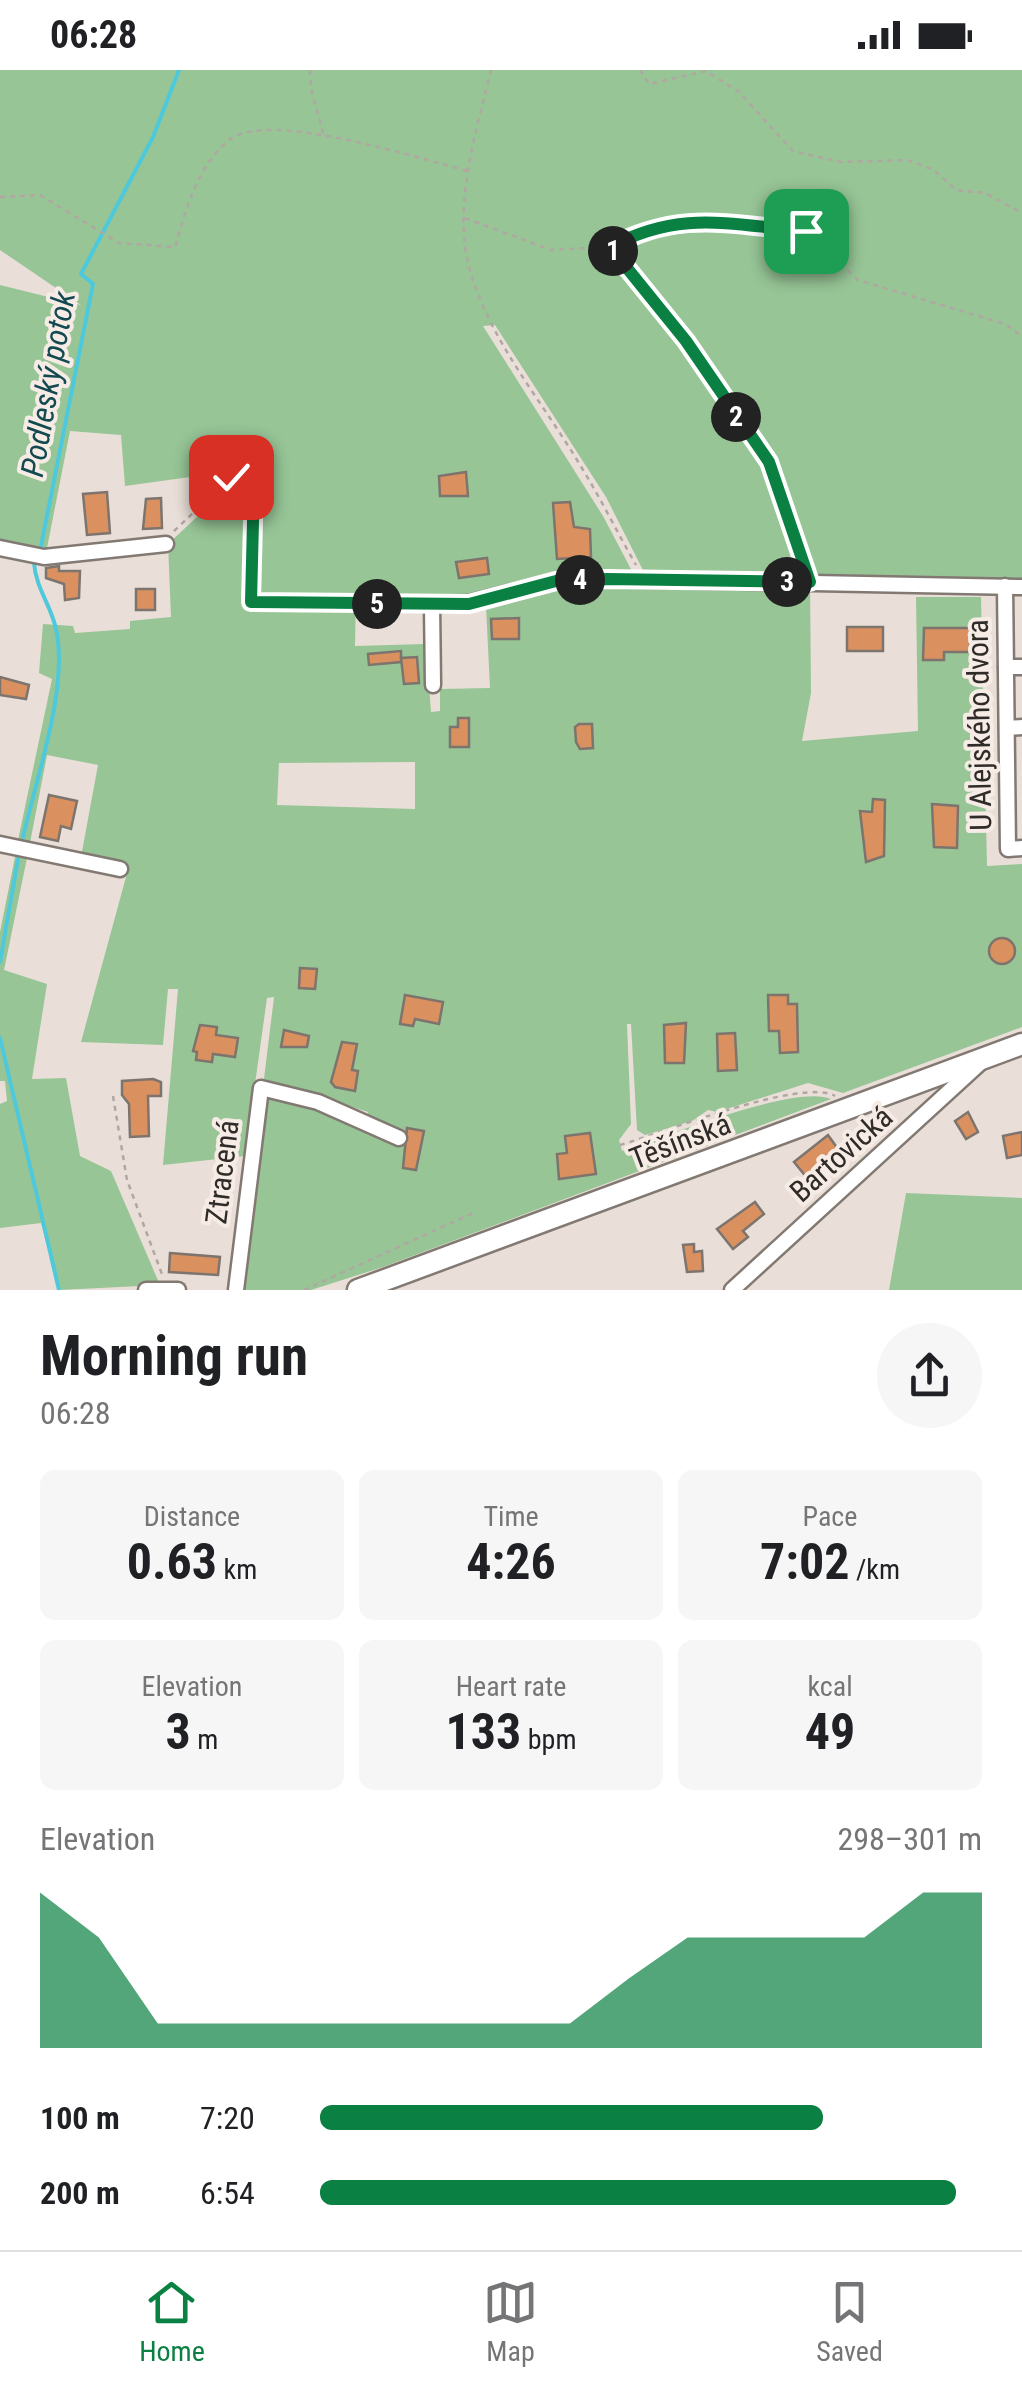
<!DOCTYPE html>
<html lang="en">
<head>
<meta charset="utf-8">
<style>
  :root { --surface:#fff; --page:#f6f6f6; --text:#202124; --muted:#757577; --line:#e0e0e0; --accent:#0b8043 }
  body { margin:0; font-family:"Roboto Condensed",sans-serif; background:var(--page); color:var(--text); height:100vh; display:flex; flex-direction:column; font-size:38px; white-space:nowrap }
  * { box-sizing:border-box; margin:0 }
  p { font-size:32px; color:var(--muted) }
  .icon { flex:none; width:55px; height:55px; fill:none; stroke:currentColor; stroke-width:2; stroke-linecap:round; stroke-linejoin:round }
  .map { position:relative; height:1220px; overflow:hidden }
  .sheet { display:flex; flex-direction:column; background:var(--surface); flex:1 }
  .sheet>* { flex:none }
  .pin { position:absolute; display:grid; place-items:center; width:85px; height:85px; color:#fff; margin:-42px; border-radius:20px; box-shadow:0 5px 15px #0006 }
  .km { position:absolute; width:50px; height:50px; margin:-25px; border-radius:50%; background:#222; color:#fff; font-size:28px; line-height:50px; text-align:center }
  .round { display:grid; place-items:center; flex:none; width:105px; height:105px; border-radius:52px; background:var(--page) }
  .head { display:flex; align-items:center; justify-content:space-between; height:170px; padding:0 40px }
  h1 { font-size:55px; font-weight:700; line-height:75px }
  .metrics { display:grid; grid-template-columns:repeat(3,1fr); gap:15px; height:170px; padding:10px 40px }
  .metrics div { display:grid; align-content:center; border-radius:15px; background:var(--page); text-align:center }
  .metrics b { font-size:50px; font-weight:700 }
  .metrics small { font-size:28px; font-weight:400 }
  .metrics p { font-size:28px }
  .chart { height:280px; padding:20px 40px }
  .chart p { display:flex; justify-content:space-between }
  .chart svg { width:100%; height:180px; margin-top:10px; fill:var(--accent); opacity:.7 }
  ul { padding:0 40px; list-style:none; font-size:32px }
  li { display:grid; grid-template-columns:160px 120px 1fr; align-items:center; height:75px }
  li i { height:25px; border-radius:12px; background:var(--accent) }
  .status { display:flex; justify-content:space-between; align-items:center; height:70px; padding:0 50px; background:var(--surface); direction:ltr }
  .status svg { height:28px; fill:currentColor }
  .tabs { display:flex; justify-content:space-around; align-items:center; height:140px; border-top:2px solid var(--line); background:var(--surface); font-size:28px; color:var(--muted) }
  .tabs a { display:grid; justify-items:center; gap:5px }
  .tabs .selected { color:var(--accent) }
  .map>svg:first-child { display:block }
</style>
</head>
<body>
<div class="status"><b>06:28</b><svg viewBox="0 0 49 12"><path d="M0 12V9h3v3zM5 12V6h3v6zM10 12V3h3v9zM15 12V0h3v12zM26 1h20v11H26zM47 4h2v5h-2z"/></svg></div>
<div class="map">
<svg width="1022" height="1220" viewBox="0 0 1022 1220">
  <rect width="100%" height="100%" fill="#e9dfd8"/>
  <g fill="#97c596" fill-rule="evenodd">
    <path d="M 0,0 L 1022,0 L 1022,517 L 810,512 L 811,623 L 802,671 L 918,661 L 916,527 L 981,527 L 987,796 L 1022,794 L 1022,957 L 843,1023 L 808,1013 L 717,1042 L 708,1040 L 692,1051 L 645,1065 L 637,1060 L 631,954 L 627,954 L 631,1054 L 619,1070 L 622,1081 C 665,1067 794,1014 831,1029 L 383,1197 L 311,1220 L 239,1220 L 262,1036 L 268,1029 L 284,1028 L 366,1054 L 368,1042 L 264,1009 L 274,927 L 267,928 L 245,1086 L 163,1095 L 178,919 L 168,919 L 163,975 L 81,972 L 129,796 L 81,787 L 98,695 L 47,685 L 29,778 L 17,775 L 52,609 L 39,603 L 43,554 L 73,556 L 75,563 L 130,559 L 130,551 L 171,547 L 168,474 L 229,417 L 219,403 L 125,416 L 121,365 L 70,361 L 46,483 L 0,472 L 0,215 L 81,235 L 0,180 ZM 495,255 L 606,427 L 651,516 L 549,517 L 486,536 L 490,618 L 440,619 L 440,641 L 431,642 L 426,574 L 355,576 L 356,524 L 477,528 L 568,503 L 633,503 L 603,446 L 483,256 ZM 415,692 L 415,739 L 277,735 L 279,693 Z"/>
    <path d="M 15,787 L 27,788 L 4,900 L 47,914 L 32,1009 L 66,1008 L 80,1086 L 111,1101 L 160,1215 L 59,1220 L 41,1153 L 0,1158 L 0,1034 L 7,1031 L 5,1011 L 0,1011 L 0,862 Z"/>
    <path d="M 906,1123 L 1022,1128 L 1022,1220 L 889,1220 Z"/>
  </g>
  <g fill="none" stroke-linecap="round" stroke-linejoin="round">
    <g stroke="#4ec9db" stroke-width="4">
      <path d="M 40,481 L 93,214 L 81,204 L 153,67 L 179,0"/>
      <path d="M 23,767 C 36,708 69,618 56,559 C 51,535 36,519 34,493"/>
      <path d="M 0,892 L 18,789"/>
      <path d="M 0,968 L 59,1220"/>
    </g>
  </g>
  <g fill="#da915f" stroke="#7d746e" stroke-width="2.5">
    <path d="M 466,402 L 468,426 L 440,426 L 439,406 Z"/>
    <path d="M 107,422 L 110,463 L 87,465 L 83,424 Z"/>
    <path d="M 161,428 L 162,458 L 143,459 L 146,429 Z"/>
    <path d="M 570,432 L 574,457 L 590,459 L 591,487 L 557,489 L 553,433 Z"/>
    <path d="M 487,488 L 489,504 L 459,508 L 456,492 Z"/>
    <path d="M 59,496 L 59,501 L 80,501 L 79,528 L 65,530 L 64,514 L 46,508 L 46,498 Z"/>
    <rect x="136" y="519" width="19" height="21"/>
    <path d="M 519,548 L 519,569 L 492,569 L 491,549 Z"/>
    <rect x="847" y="557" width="36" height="24"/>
    <path d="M 924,558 L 970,558 L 970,582 L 944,582 L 944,590 L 923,590 Z"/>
    <path d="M 401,581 L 401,592 L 369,595 L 368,584 Z"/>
    <path d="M 417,587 L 419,613 L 404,614 L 401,588 Z"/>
    <path d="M 0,607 L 29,615 L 26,629 L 0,625 Z"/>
    <path d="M 458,648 L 469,648 L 469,677 L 450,677 L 450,657 L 458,657 Z"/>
    <path d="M 579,654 L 592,654 L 593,678 L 580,679 L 576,672 L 575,657 Z"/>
    <path d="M 49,725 L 77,731 L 71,759 L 61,756 L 58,771 L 40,767 Z"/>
    <path d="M 873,729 L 885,730 L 884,786 L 866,792 L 860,741 L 872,742 Z"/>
    <path d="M 932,734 L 958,736 L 957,778 L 934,777 Z"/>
    <circle cx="1002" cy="881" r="13"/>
    <path d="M 300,898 L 317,899 L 315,919 L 299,918 Z"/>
    <path d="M 405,925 L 443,932 L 439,954 L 415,949 L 413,956 L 400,954 Z"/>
    <path d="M 768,925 L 788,925 L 788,934 L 797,934 L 798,982 L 780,983 L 779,961 L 769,961 Z"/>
    <path d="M 686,953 L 684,993 L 665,993 L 664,955 Z"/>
    <path d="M 200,955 L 217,957 L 216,965 L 238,968 L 235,987 L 213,984 L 212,992 L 196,990 L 197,982 L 193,981 Z"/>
    <path d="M 284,960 L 309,966 L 307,977 L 281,977 Z"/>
    <path d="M 735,963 L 737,1000 L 718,1001 L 717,964 Z"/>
    <path d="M 342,972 L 357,974 L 352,1000 L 358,1001 L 355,1021 L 335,1017 L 331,1012 Z"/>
    <path d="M 153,1009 L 161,1012 L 161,1026 L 148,1026 L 149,1066 L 130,1067 L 129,1034 L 122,1025 L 122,1011 Z"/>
    <path d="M 968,1042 L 978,1062 L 966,1069 L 955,1051 Z"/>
    <path d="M 407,1058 L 424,1061 L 416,1100 L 403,1098 Z"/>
    <path d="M 1022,1062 L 1022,1085 L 1007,1088 L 1003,1066 Z"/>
    <path d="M 590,1063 L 596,1104 L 559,1109 L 557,1084 L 567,1083 L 565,1066 Z"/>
    <path d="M 828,1065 L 843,1086 L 808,1109 L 794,1092 Z"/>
    <path d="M 755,1132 L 764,1144 L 743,1161 L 748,1167 L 733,1179 L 717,1159 Z"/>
    <path d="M 694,1174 L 694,1182 L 702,1181 L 703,1201 L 687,1202 L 683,1175 Z"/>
    <path d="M 170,1183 L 220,1187 L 218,1205 L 169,1202 Z"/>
  </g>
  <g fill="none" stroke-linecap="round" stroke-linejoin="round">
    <g stroke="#827973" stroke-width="19">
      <g id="street">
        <path d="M 0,478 L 44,487 L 166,474"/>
        <path d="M 1005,516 L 1008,779 L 1022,778"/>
        <path d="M 1006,597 L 1022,597"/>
        <path d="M 433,615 L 432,534 L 469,533 L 556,511 L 607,509 L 1022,517"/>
        <path d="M 1007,658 L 1022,657"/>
        <path d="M 0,774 L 120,799"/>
        <path d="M 146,1220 L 178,1220"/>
        <path d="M 236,1220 L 261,1018 L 318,1032 L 399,1068"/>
        <path d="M 732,1220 L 979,994"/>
      </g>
    </g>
    <g stroke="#827973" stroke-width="25">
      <path id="secondary" d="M 358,1220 L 1022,974"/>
    </g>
    <g stroke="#b0a7a2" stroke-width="2.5" stroke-dasharray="5 5" stroke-linecap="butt">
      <path d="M 310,0 L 311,19 L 324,66"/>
      <path d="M 491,0 C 476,62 451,140 471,204 C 493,275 542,331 580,395 C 600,427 617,462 636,495"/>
      <path d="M 640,0 L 649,14 L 706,1 L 739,22 L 793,81 L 841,92 L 907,90 L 934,100 L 956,120 L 985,123 L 1022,143"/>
      <path d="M 0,127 L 40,125 L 119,173 L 175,177 C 186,140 197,96 229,70 C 267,39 420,89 468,101"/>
      <path d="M 465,148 L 551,180 L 610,177 L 645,158 L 679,151 L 806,161 L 858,210 L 1005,254 L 1022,266"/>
      <path d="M 611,178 L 686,271 L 769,392 L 805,497"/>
      <path d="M 174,461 L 231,407 L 254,411 L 251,532 L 416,534"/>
      <path d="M 113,1026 L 127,1110 L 163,1207"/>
      <path d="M 620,1075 C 662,1063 803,1007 835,1026"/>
      <path d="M 304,1220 L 473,1143"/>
    </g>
    <use href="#street" stroke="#fff" stroke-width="14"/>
    <use href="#secondary" stroke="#fff" stroke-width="20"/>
  </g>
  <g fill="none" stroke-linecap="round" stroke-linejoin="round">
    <g stroke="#fff" stroke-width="20">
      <path id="route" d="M 231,407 L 254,411 L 251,532 L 469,534 L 556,511 L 607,509 L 810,512 L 769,392 L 686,271 L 610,177 C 681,139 729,155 806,161"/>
    </g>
    <use href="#route" stroke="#0b8043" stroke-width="12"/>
  </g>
  <g text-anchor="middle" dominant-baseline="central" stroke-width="8" stroke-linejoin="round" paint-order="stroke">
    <g font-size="30" fill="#2f2b28" stroke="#f6ece5">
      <text transform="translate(979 655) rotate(-91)">U Alejského dvora</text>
      <text transform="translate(680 1071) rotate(-21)">Těšínská</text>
      <text transform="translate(841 1084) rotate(-42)">Bartovická</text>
      <text transform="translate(222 1102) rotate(-83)">Ztracená</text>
    </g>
    <g font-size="32" font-style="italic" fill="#134951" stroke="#f6ece5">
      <text transform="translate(48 314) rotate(-80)">Podleský potok</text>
    </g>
  </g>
</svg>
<div class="pin" style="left:806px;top:161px;background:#1e9e55"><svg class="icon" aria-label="arrive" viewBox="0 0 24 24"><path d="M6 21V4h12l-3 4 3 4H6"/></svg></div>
<div class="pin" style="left:231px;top:407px;background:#d93025"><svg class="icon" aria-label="check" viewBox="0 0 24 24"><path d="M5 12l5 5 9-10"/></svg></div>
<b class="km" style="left:613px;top:181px">1</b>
<b class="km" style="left:736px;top:347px">2</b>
<b class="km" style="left:787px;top:512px">3</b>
<b class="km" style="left:580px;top:510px">4</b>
<b class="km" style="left:377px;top:534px">5</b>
</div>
<section class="sheet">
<div class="head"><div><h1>Morning run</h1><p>06:28</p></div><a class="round"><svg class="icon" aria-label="share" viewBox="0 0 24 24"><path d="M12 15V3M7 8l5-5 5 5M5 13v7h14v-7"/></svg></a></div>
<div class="metrics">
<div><p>Distance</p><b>0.63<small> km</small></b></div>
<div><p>Time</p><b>4:26</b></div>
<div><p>Pace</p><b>7:02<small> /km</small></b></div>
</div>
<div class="metrics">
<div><p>Elevation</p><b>3<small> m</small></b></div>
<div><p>Heart rate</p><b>133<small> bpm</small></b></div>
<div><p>kcal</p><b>49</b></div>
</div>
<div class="chart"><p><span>Elevation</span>298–301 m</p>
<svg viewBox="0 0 160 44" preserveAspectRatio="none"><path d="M0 44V6L10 17L20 38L30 38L40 38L50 38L60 38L70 38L80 38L90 38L100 27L110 17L120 17L130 17L140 17L150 6L160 6V44z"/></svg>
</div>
<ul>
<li><b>100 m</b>7:20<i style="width:76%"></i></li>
<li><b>200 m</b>6:54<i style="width:96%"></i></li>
</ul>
</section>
<nav class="tabs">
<a class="selected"><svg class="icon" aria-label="home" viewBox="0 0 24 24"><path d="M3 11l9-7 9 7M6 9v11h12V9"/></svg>Home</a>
<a><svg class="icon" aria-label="map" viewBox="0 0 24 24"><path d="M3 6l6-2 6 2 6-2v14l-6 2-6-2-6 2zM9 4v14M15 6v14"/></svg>Map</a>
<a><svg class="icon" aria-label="saved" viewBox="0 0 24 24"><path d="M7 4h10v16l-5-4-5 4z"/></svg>Saved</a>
</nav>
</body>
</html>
